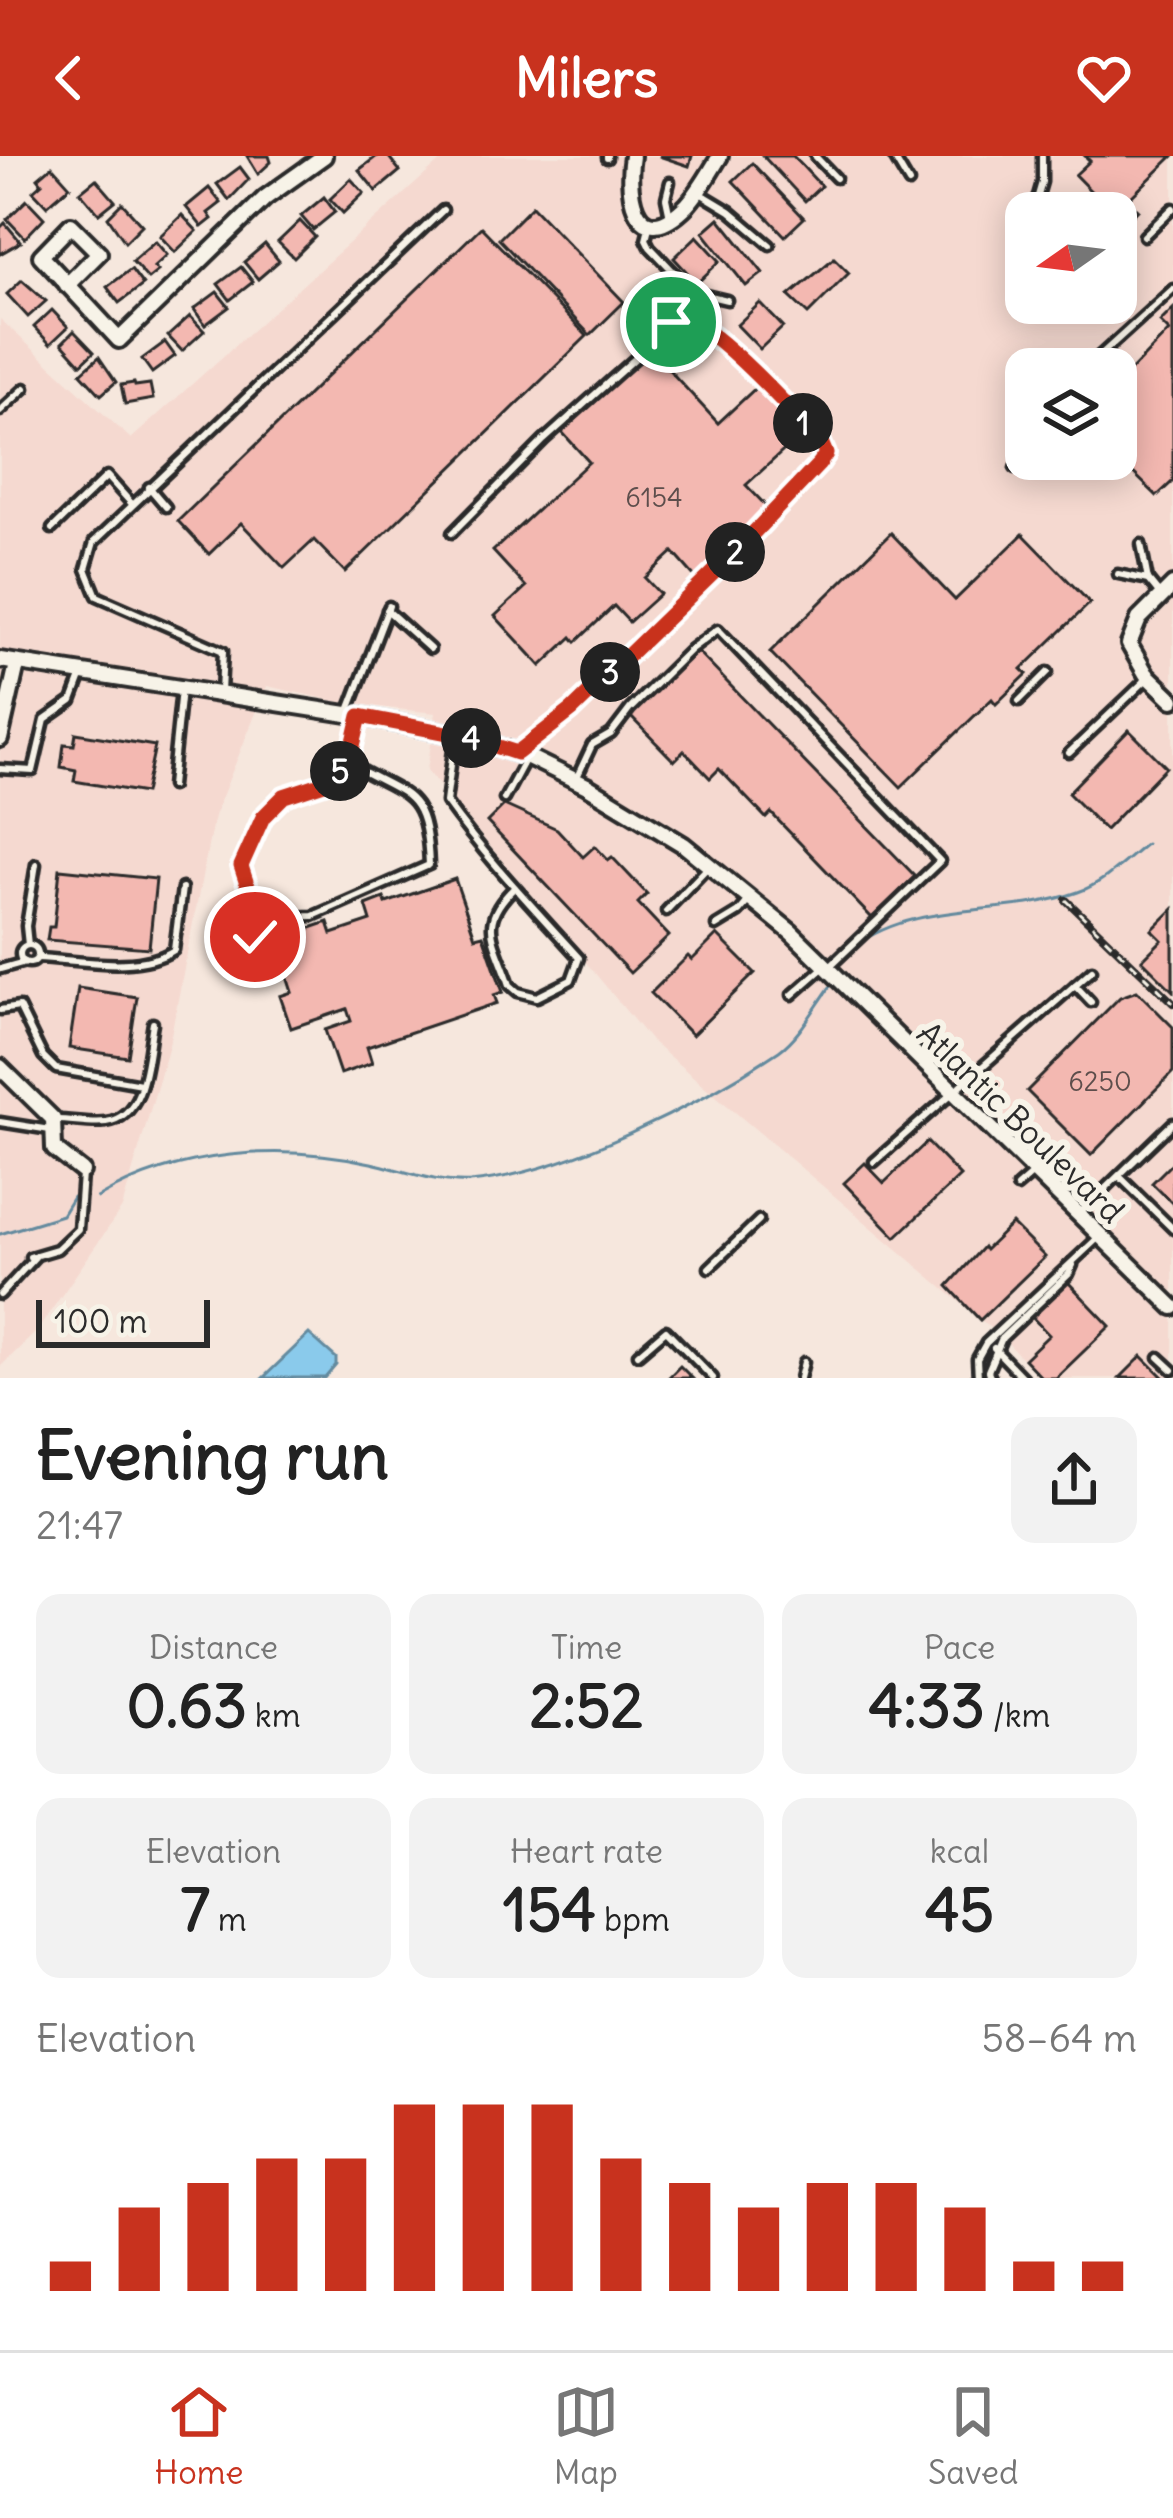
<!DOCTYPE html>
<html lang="en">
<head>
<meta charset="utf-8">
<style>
  :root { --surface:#fff; --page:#f2f2f2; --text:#222; --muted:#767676; --line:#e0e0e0; --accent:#c8321e }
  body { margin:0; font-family:Delius,sans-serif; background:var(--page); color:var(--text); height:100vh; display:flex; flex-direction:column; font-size:45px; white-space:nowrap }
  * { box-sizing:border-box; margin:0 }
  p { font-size:39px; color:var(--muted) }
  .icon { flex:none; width:66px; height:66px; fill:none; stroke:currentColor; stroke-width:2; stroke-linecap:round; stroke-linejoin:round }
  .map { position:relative; height:1222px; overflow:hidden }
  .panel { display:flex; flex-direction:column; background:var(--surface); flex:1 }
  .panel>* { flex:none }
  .needle { width:78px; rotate:256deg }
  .tools { position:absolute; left:1005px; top:36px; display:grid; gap:24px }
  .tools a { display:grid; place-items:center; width:132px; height:132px; border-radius:24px; background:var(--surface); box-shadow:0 6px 30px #0003; font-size:60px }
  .scale { position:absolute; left:36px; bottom:30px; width:174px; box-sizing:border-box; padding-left:12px; border:6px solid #2b2b2b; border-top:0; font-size:33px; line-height:42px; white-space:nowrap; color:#2b2b2b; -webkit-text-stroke:9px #f7f3e8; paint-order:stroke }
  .pin { position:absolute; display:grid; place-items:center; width:102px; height:102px; color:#fff; margin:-51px; border:6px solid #fff; border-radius:50%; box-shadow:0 3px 12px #0007 }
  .km { position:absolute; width:60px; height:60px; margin:-30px; border-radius:50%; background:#222; color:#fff; font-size:33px; line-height:60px; text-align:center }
  .round { display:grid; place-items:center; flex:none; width:126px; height:126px; border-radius:24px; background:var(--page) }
  .head { display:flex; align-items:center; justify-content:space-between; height:204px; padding:0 36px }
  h1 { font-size:66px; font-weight:800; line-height:90px }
  .figures { display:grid; grid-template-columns:repeat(3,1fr); gap:18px; height:204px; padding:12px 36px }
  .figures div { display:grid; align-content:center; border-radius:24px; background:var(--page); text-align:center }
  .figures b { font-size:60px; font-weight:800 }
  .figures small { font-size:33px; font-weight:400 }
  .figures p { font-size:33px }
  .chart { height:336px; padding:24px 36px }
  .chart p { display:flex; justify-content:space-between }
  .chart svg { width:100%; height:216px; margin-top:12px; stroke:var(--accent); stroke-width:6 }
  header { display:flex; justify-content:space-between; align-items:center; height:156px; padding:0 36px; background:var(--accent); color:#fff; font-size:54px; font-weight:800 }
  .tab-bar { display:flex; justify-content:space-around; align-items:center; height:168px; border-top:3px solid var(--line); background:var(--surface); font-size:33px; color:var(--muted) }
  .tab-bar a { display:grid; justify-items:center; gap:6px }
  .tab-bar .active { color:var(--accent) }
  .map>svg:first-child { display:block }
</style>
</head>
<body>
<header><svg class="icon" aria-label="back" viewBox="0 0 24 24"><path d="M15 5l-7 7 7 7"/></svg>Milers<svg class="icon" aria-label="heart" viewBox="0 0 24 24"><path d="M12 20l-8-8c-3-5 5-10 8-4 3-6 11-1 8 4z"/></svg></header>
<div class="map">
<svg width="1173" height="1222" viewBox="0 0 1173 1222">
  <rect width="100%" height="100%" fill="#f6e7dd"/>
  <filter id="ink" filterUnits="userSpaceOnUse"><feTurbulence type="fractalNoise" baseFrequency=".00833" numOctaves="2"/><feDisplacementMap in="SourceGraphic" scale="24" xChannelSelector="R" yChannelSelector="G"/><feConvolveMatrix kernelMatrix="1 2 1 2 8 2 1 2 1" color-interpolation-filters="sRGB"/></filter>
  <g filter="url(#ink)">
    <path fill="#f5d9d0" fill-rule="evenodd" d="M 446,0 L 1173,0 L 1173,1222 L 1040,1222 L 1007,1186 L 651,885 L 427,614 L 436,557 L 349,548 L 267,530 L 214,660 L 169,889 L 122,1052 L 37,1175 L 0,1211 L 0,163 L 131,283 ZM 1026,57 L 1116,57 L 1116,147 L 1026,147 ZM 1026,213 L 1116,213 L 1116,303 L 1026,303 Z"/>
    <path fill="#8acaeb" stroke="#648a9e" stroke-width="3" d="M 309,1178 L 336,1202 L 336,1209 L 325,1222 L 263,1222 Z"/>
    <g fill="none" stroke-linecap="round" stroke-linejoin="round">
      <g stroke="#648a9e" stroke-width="3">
        <path d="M 855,790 C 918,743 1006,762 1078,736 C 1104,727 1125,705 1146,688"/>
        <path d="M 97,1042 C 178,994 280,987 371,1007 C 403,1014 437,1028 470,1026 C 567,1017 698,949 779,895 C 800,880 815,851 830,831"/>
        <path d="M 0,1078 L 62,1059 L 73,1041"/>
      </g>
    </g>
    <g fill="#f3b8b1" stroke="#2b2b2b" stroke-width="3">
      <path d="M 247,0 L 269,0 L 271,6 L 258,18 Z"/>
      <path d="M 377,0 L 388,0 L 400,15 L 376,35 L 359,14 Z"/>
      <path d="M 659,0 L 692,0 L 689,10 Z"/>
      <path d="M 763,0 L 793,0 L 821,30 L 805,45 Z"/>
      <path d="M 1085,0 L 1173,0 L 1128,44 L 1138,54 L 1124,69 L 1075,19 L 1090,5 Z"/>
      <path d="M 752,7 L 804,62 L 785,80 L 733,25 Z"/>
      <path d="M 52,10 L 70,30 L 47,50 L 33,35 L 42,27 L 38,22 Z"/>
      <path d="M 240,11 L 249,23 L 229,44 L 217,28 Z"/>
      <path d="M 96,23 L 115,45 L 99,58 L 80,36 Z"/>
      <path d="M 351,23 L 364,37 L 343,57 L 330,43 Z"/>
      <path d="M 209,32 L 221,47 L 208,57 L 212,63 L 202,71 L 186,51 Z"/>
      <path d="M 324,41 L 335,56 L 313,74 L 301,60 Z"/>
      <path d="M 27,44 L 44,62 L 25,82 L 7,63 Z"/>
      <path d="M 122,47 L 142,69 L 125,86 L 108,61 Z"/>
      <path d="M 532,50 L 624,146 L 590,179 L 499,83 Z"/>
      <path d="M 182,59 L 197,75 L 175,96 L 160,80 Z"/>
      <path d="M 719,62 L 763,117 L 746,130 L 703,76 Z"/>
      <path d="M 300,65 L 315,81 L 294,102 L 278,86 Z"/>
      <path d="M 5,67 L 21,86 L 0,98 L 0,72 Z"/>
      <path d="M 481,71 L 587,180 L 345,416 L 314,384 L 284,412 L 241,367 L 209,398 L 178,365 Z"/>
      <path d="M 697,80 L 720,105 L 697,127 L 674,102 Z"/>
      <path d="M 155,85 L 167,99 L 154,111 L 158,115 L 148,123 L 132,105 Z"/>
      <path d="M 265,88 L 279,105 L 258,123 L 244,106 Z"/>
      <path d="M 834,102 L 849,117 L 808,158 L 789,140 Z"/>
      <path d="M 241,111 L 253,126 L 230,144 L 218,128 Z"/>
      <path d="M 131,113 L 143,129 L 119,147 L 107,131 Z"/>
      <path d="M 22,124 L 46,145 L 28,161 L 7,138 Z"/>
      <path d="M 217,136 L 229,151 L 205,169 L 194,153 Z"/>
      <path d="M 760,147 L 783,171 L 760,193 L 737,169 Z"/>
      <path d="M 1173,153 L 1173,325 L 1157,340 L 1116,300 L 1116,230 L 1169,175 L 1160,166 Z"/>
      <path d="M 52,154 L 68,171 L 50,188 L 34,171 Z"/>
      <path d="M 190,160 L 204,175 L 182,195 L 168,180 Z"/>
      <path d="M 74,175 L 94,196 L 81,208 L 62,187 Z"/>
      <path d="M 165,186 L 175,200 L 152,217 L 142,203 Z"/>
      <path d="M 651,194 L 718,267 L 760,228 L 804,276 L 746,329 L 770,354 L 696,422 L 673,396 L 645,422 L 660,438 L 629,466 L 614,450 L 576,486 L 572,481 L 541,510 L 495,460 L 526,431 L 493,395 L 589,306 L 562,276 Z"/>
      <path d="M 99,201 L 116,226 L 101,239 L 81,217 Z"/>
      <path d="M 134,227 L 135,230 L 150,228 L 153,243 L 125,248 L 121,229 Z"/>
      <path d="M 891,377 L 955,444 L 1023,378 L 1090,447 L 1022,513 L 1027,518 L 996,548 L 992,543 L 901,631 L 770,496 Z"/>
      <path d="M 697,495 L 915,720 L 872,762 L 771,657 L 766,662 L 719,613 L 710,622 L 684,595 L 674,605 L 630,560 Z"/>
      <path d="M 1129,574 L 1166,611 L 1105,674 L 1068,637 Z"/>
      <path d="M 76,577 L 155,590 L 145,637 L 74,625 L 76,614 L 61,611 L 64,588 L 74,589 Z"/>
      <path d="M 504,649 L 557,673 L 583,701 L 595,690 L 608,704 L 612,701 L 647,738 L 638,747 L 669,780 L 630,817 L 487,666 Z"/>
      <path d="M 60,713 L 156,723 L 149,792 L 47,784 L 49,771 L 54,771 Z"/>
      <path d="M 455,723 L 475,781 L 483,779 L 503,836 L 494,839 L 497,847 L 367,891 L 372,907 L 340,918 L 325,874 L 351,865 L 347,853 L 291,872 L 280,840 L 292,836 L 275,784 L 328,766 L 332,778 L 371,765 L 366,749 L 384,742 L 386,747 Z"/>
      <path d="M 1173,753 L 1173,835 L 1142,804 L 1162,784 L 1152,774 Z"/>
      <path d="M 717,779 L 755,817 L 692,879 L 651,837 L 688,800 L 692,804 Z"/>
      <path d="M 78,832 L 137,841 L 128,901 L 69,892 Z"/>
      <path d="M 1137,835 L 1173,871 L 1173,916 L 1091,999 L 1027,935 L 1120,841 Z"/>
      <path d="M 927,986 L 960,1020 L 896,1081 L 844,1027 L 865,1007 L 884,1027 Z"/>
      <path d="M 1173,1006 L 1173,1048 L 1152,1027 Z"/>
      <path d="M 1012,1068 L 1045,1101 L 980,1164 L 948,1130 L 983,1091 L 985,1094 Z"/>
      <path d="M 1067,1125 L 1110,1170 L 1056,1222 L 1042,1222 L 1024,1203 L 1049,1179 L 1031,1160 Z"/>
      <path d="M 1142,1200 L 1164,1222 L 1120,1222 Z"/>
      <path d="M 680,1210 L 692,1222 L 668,1222 Z"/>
    </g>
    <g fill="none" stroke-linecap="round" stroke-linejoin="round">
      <g stroke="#2b2b2b" stroke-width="15">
        <g id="service">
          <path d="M 815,0 L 836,22"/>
          <path d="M 893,0 L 909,27"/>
          <path d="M 607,2 L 607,0"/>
          <path d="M 670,26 L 666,42 L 670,61"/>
          <path d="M 700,37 L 730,55 L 770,89"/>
          <path d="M 1033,57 L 1042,26 L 1042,0"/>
          <path d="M 650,67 L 646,83 L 650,91 L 693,136 L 727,144"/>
          <path d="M 1144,80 L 1173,52"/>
          <path d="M 1024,82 L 1026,77"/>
          <path d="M 1085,213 L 1173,133"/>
          <path d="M 0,255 L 25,232"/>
          <path d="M 1015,312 L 1026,300"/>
          <path d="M 149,331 L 166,351"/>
          <path d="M 52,373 L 107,320 L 132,348"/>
          <path d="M 452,377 L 544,284 L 678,164 C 704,164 809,266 825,292 L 819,308 L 741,390 L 572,554 L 520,595"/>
          <path d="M 1141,388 L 1148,424 L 1161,440"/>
          <path d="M 1118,418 L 1148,424"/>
          <path d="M 387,454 L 430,493"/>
          <path d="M 221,536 L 223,495 L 97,440 L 86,413 L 94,386 L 443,54"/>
          <path d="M 1019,545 L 1048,516"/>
          <path d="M 348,557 L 389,450"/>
          <path d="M 455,579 L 446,646 C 486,702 533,751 579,802 L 571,824 L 537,841 L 518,836 L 510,829 C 495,783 476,768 515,731"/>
          <path d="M 1069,597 L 1149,521"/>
          <path d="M 0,613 L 33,615 L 45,564 L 72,545 L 81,521"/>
          <path d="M 577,621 L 592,589 L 611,578 L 630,553 L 691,493 L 718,473 L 940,705 L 830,810"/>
          <path d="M 171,630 L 181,533"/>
          <path d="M 504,643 L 525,604"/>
          <path d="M 666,755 L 709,710"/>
          <path d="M 258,762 L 313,760 L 429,709 C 426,631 407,642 349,607"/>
          <path d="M 716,770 L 739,756 L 750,743"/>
          <path d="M 255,781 L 258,762 L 241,710 L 263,661 L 284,641 L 327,626 L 349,607 L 359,564"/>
          <circle cx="29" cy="798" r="9"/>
          <path d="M 28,789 L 26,770 L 36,708"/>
          <path d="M 38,802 C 79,804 138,817 174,794 L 182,732"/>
          <path d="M 0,813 L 25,806"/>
          <path d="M 1075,829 L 1091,846"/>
          <path d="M 792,839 L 824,811"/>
          <path d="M 0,854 L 19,851 L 43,900 L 56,913 L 141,928"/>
          <path d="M 57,964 C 72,964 91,968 106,966 C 147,961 147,898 153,867"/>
          <path d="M 0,966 L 50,974"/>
          <path d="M 874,1006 L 1092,814"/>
          <path d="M 1119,1020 L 1173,1073"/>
          <path d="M 1017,1031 L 1032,1018"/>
          <path d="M 1081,1056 L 1173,967"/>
          <path d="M 30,1101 L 57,1093 L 78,1073 L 82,1018"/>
          <path d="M 709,1112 L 759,1064"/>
          <path d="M 0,1139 L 35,1101"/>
          <path d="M 994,1192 L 1023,1222"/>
          <path d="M 638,1198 L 666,1174 L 713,1222"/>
          <path d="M 1159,1201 L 1173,1214"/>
          <path d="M 800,1222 L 804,1206"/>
          <path d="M 978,1222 L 977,1203 L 986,1187 L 1100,1080"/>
          <path d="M 991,1222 L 988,1215 L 1002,1182 L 1069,1118 L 1073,1109"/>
        </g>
      </g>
      <g stroke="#2b2b2b" stroke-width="22">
        <g id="minor">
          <path d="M 632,0 C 625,42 638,98 687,49 C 700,35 710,16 720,0"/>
          <path d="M 67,129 L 99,97 L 71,69 L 41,100 L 119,184 L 265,42 L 324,0"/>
          <path d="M 1173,429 L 1139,463 L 1129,488 L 1146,518 L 1173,544"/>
          <path d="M 0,504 L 360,560 L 468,581 L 526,600 L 587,630 L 684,689 L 791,776 L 1173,1151"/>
          <path d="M 0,583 L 17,508"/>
          <path d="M 0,911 L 53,963 L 54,993 L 82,1015"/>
        </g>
      </g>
      <use href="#service" stroke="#f7f3e8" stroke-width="6"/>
      <use href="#minor" stroke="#f7f3e8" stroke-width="14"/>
      <g stroke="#2b2b2b" stroke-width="8">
        <path id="rail" d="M 1066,744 L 1173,847"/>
      </g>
      <use href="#rail" stroke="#f7f3e8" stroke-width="3" stroke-dasharray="9" stroke-linecap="butt"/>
    </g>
  </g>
  <g fill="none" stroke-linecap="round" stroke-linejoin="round" filter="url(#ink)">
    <g stroke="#fff" stroke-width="24">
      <path id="route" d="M 255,781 L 258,762 L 241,710 L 263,661 L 284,640 L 327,626 L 349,607 L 360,560 L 468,581 L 517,597 L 572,554 L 741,390 L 819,308 L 826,298 L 821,286 C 796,259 720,176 689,165 C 681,162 679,164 671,166"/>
    </g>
    <use href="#route" stroke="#c8321e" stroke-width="15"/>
  </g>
  <g text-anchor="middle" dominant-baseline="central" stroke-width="12" stroke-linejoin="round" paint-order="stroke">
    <g font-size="27" fill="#5d4e4c">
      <text x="654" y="341">6154</text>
      <text x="1100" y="925">6250</text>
    </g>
    <g font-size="33" fill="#2b2b2b" stroke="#f7f3e8">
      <text transform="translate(1021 966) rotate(44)">Atlantic Boulevard</text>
    </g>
  </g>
</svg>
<div class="tools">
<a><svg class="needle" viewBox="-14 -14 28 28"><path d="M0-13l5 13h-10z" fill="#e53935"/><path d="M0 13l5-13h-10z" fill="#767676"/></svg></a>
<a><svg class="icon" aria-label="layers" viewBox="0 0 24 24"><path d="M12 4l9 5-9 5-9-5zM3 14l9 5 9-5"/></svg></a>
</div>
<div class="scale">100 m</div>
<div class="pin" style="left:671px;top:166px;background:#1e9e55"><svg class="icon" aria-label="arrive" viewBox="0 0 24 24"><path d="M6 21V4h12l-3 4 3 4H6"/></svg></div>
<div class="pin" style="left:255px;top:781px;background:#d93025"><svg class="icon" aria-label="check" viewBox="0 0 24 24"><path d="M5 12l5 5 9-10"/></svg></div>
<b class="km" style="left:803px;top:267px">1</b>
<b class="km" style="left:735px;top:396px">2</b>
<b class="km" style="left:610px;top:516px">3</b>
<b class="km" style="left:471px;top:582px">4</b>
<b class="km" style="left:340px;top:615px">5</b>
</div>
<section class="panel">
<div class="head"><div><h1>Evening run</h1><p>21:47</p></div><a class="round"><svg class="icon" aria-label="share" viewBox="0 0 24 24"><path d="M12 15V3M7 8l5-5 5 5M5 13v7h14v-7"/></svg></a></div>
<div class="figures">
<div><p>Distance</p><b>0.63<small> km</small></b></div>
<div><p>Time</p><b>2:52</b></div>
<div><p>Pace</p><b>4:33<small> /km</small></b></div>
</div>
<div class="figures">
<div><p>Elevation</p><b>7<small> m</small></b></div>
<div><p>Heart rate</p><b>154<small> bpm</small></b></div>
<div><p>kcal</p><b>45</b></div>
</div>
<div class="chart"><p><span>Elevation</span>58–64 m</p>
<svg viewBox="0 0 160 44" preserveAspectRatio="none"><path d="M5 44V38M15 44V27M25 44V22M35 44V17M45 44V17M55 44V6M65 44V6M75 44V6M85 44V17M95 44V22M105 44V27M115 44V22M125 44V22M135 44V27M145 44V38M155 44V38"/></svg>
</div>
</section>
<nav class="tab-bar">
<a class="active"><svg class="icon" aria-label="home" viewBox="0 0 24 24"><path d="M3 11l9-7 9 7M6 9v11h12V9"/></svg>Home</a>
<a><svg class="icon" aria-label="map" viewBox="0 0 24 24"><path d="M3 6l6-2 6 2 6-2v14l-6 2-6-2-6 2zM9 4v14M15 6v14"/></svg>Map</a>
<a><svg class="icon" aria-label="saved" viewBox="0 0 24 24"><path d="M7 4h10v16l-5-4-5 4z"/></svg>Saved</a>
</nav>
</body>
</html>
